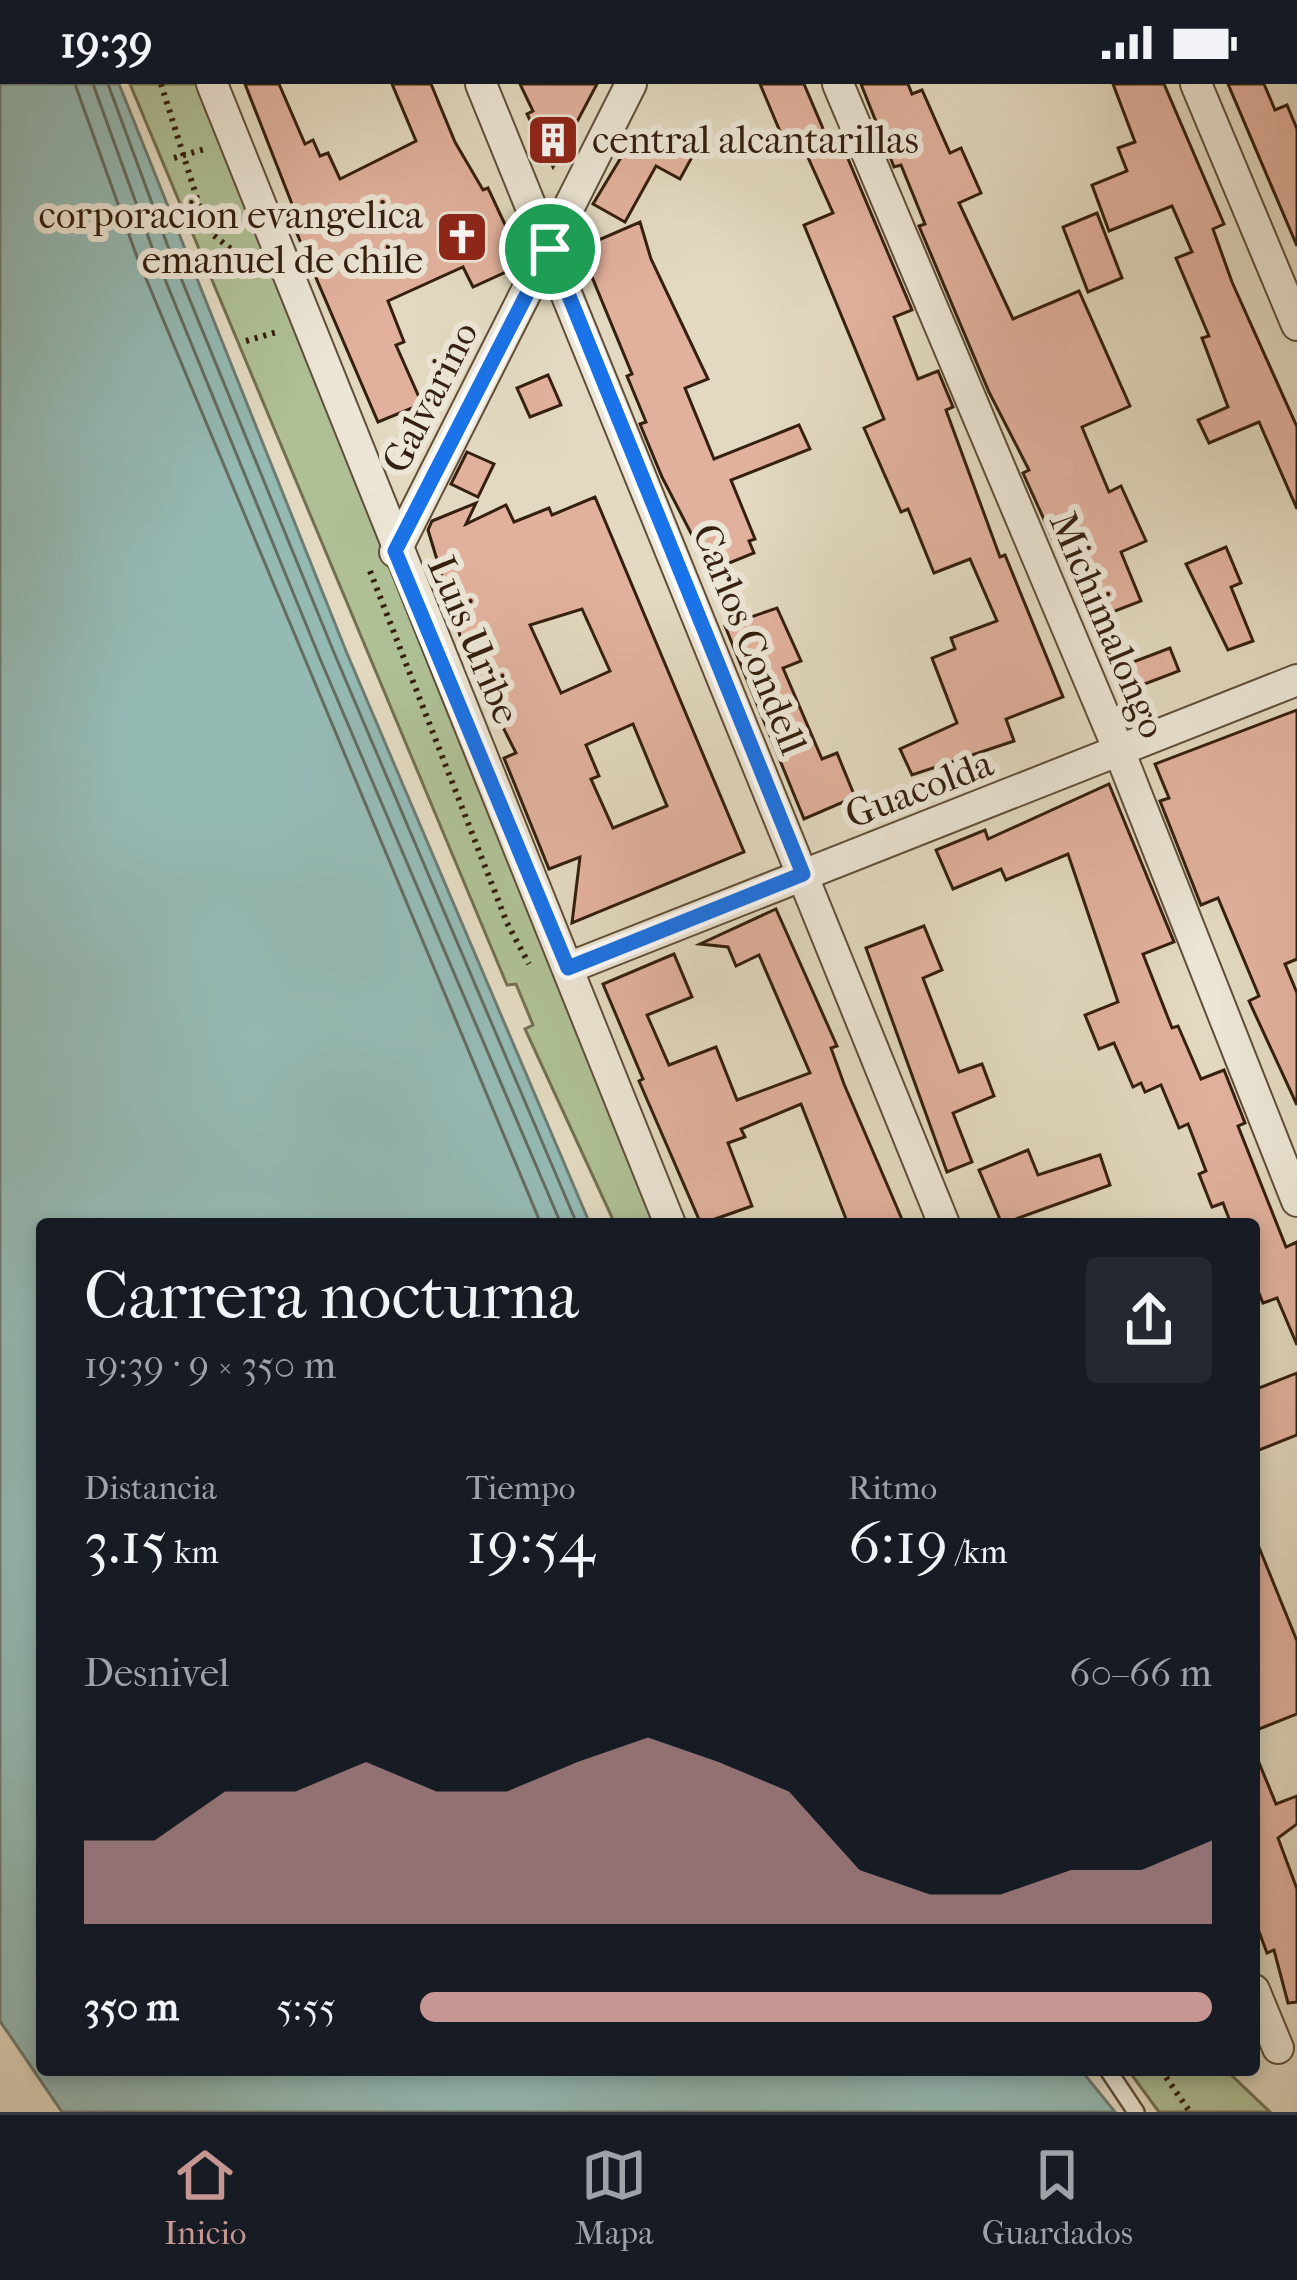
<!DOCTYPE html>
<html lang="es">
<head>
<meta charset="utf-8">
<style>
  :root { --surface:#171b24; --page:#242831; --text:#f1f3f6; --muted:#9ea1a6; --line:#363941; --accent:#c59692 }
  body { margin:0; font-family:"IM FELL French Canon",serif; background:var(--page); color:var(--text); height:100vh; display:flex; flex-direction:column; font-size:45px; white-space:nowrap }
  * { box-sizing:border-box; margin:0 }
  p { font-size:39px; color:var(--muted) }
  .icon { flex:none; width:66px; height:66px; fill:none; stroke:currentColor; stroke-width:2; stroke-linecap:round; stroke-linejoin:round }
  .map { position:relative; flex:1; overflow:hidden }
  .details { position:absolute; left:36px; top:1134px; width:1224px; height:858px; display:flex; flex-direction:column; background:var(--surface); border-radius:12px; box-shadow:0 6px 18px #0003 }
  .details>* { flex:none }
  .pin { position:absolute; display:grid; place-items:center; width:102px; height:102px; color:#fff; margin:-51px; border:6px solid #fff; border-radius:50%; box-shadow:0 3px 12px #0007 }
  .round { display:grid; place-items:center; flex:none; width:126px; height:126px; border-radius:12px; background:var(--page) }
  .overview { display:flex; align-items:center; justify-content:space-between; height:204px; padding:0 48px }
  h1 { font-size:66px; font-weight:600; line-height:90px }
  .metrics { display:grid; grid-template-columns:repeat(3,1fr); gap:18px; height:204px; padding:12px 48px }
  .metrics div { display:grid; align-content:center }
  .metrics b { font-size:60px; font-weight:600 }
  .metrics small { font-size:33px; font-weight:400 }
  .metrics p { font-size:33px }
  .chart { height:336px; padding:24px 48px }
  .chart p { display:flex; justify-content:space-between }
  .chart svg { width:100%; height:216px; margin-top:12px; fill:var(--accent); opacity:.7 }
  ul { padding:0 48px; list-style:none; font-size:39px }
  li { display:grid; grid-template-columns:192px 144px 1fr; align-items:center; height:90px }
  li i { height:30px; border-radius:15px; background:var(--accent) }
  .status { display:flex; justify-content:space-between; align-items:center; height:84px; padding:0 60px; background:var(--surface); direction:ltr }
  .status svg { height:33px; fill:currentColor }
  .menu { display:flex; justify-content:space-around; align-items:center; height:168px; border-top:3px solid var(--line); background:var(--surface); font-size:33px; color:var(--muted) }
  .menu a { display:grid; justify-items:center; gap:6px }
  .menu .on { color:var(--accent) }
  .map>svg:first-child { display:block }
</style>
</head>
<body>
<div class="status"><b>19:39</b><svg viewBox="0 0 49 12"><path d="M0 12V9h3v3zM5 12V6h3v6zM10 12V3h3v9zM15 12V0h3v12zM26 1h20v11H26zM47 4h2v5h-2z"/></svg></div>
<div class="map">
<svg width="1297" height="2028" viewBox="0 0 1297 2028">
  <rect width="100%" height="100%" fill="#e2d9c0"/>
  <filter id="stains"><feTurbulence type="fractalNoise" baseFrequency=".00167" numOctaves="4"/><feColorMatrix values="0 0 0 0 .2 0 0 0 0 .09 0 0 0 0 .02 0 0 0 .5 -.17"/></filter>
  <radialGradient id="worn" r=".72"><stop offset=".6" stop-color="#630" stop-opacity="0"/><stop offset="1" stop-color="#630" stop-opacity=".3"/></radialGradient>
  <g fill="#afc096" stroke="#727052" stroke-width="3">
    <path d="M 130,0 L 202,0 L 657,1140 L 615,1140 L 525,945 L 533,941 L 516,900 L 507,901 Z"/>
    <path d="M 1098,1986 L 1226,1986 L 1270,2028 L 1159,2028 L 1129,1987 L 1108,2001 Z"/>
  </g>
  <path fill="#95bab4" stroke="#6f7c72" stroke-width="3" d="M 0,0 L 119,0 L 346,567 L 590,1140 L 42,1140 L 42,1986 L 1081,1986 L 1115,2028 L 62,2028 L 0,1937 Z"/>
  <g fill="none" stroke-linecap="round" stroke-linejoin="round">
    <g stroke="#656c61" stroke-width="3">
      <path d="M 75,0 L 137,173 L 541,1140"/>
      <path d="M 93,0 L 153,166 L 321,577 L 561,1140"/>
      <path d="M 108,0 L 167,160 L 335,571 L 577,1140"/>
    </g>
  </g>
  <g fill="#e2b19e" stroke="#351f0e" stroke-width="3" fill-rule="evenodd">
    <path d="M 245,0 L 279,0 L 305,60 L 313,56 L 320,72 L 328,69 L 340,95 L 416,57 L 392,0 L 431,0 L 455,58 L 483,106 L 488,104 L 521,175 L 517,183 L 473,203 L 463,183 L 388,217 L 404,258 L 396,261 L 422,320 L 378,338 L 295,145 L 301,143 Z"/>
    <path d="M 520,0 L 597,0 L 553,83 L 527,30 L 533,27 Z"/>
    <path d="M 760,0 L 804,0 L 833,68 L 843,63 L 912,226 L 894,233 L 918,295 L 938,287 L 953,323 L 946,326 L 1000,473 L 1005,471 L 1063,613 L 1006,635 L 1014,657 L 912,691 L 900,665 L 957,639 L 932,574 L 955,565 L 951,554 L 997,537 L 970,475 L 934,489 L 908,425 L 901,428 L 864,344 L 884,335 L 804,141 L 833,129 L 801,58 L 787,64 Z"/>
    <path d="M 861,0 L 908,0 L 912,10 L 922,6 L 950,69 L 961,64 L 981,109 L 959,119 L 1013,235 L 1079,207 L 1130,322 L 1082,343 L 1109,408 L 1121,402 L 1146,457 L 1121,468 L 1141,517 L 1097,534 L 1079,489 L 1070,493 L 1023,389 L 1029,386 L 989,308 L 919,142 L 925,140 L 901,81 L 894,83 Z"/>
    <path d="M 1113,0 L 1164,0 L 1224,140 L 1213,145 L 1232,198 L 1297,343 L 1297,425 L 1259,338 L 1209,359 L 1198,336 L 1228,323 L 1202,254 L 1209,252 L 1176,174 L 1192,168 L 1172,122 L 1109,147 L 1092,101 L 1127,87 L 1118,64 L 1135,58 Z"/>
    <path d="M 1228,0 L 1264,0 L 1275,26 L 1287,21 L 1297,45 L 1297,162 Z"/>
    <path d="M 656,43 L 697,64 L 680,95 L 656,82 L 625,138 L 593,120 L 637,47 L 650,54 Z"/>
    <path d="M 1097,129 L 1122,194 L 1088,208 L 1063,143 Z"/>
    <path d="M 640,138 L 651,175 L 708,295 L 685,304 L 714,375 L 799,341 L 810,365 L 731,396 L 755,455 L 749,457 L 754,469 L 712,486 L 698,451 L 693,453 L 662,393 L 640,340 L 646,338 L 627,292 L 632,290 L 580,164 Z"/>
    <path d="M 548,291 L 561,321 L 530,333 L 517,304 Z"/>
    <path d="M 467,368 L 494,380 L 478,413 L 451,400 Z"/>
    <path d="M 595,413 L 744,768 L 572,839 L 580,773 L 549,785 L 504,674 L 516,669 L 465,568 L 428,446 L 432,437 L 476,419 L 466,440 L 506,421 L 514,438 L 549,424 L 552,431 ZM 582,525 L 610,587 L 561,609 L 530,541 ZM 633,640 L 667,722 L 613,744 L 591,695 L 599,692 L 586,661 Z"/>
    <path d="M 1226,463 L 1241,499 L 1231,503 L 1253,557 L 1228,566 L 1186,480 Z"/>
    <path d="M 777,524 L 801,577 L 783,584 L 822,675 L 837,669 L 855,713 L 804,735 L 725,542 Z"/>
    <path d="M 1170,564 L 1179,587 L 1134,604 L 1125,581 Z"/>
    <path d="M 1297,626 L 1297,875 L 1285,880 L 1297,909 L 1297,1021 L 1249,917 L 1259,912 L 1218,814 L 1201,821 L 1160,717 L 1169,714 L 1155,680 Z"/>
    <path d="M 1109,700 L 1174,858 L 1143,870 L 1172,944 L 1178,942 L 1201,995 L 1224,986 L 1245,1039 L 1238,1042 L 1286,1163 L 1297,1158 L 1297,1261 L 1277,1214 L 1263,1219 L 1254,1197 L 1254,1140 L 1231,1140 L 1223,1119 L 1212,1123 L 1199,1090 L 1206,1087 L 1188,1040 L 1179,1044 L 1161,1001 L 1145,1008 L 1141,999 L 1133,1003 L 1114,959 L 1099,965 L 1085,931 L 1118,918 L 1068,770 L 1006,796 L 1001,785 L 953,805 L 936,766 L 985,746 L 988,755 Z"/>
    <path d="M 776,825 L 837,962 L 831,964 L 844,1000 L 904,1140 L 848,1140 L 801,1020 L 741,1045 L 745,1053 L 728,1059 L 752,1122 L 701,1140 L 639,997 L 643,995 L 603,900 L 674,870 L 692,913 L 647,931 L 669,981 L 716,963 L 737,1016 L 810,989 L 759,871 L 736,882 L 728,863 L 700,860 Z"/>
    <path d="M 924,842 L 942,886 L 923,894 L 959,988 L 982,980 L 994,1012 L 953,1029 L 972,1078 L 947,1088 L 866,864 Z"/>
    <path d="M 1028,1066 L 1038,1091 L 1100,1071 L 1110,1101 L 1002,1140 L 979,1086 Z"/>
    <path d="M 1297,1289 L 1297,1351 L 1254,1368 L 1254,1306 Z"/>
    <path d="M 1254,1451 L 1297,1557 L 1297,1630 L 1254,1647 Z"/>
    <path d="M 1255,1669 L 1276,1720 L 1297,1712 L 1297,1740 L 1278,1754 L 1297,1805 L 1297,1918 L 1288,1919 L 1274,1866 L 1267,1869 L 1254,1834 Z"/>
  </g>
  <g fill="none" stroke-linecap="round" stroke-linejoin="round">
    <g stroke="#604e3a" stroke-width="20">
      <path id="service" d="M 1108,1986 L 1136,2028"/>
    </g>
    <g stroke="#604e3a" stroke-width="34">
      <g id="minor">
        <path d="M 212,0 L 670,1140"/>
        <path d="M 481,0 L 944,1140"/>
        <path d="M 838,0 L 1120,669 L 1297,1117"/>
        <path d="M 1196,0 L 1297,241"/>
        <path d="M 395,468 L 631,0"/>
        <path d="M 568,884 L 1297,596"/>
        <path d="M 1254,1906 L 1278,1964"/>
      </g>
    </g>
    <g stroke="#351f0e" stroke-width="6" stroke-dasharray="3 6" stroke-linecap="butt">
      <path d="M 161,0 L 207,146 L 250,180"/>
      <path d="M 174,74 L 205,65"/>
      <path d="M 246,257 L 277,248"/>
      <path d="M 370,487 L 507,839 L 529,880"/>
      <path d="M 1161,1986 L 1190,2028"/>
    </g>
    <use href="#service" stroke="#ece6d6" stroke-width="15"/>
    <use href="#minor" stroke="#ece6d6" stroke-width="30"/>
  </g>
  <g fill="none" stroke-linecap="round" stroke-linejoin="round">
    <g stroke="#fff" stroke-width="24">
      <path id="route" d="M 550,165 L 803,790 L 568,884 L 395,467 Z"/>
    </g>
    <use href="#route" stroke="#1a73e8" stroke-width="15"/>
  </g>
  <defs>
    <g id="building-square" transform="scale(2.7)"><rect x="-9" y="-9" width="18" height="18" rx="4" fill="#8f2418" stroke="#ece6d6"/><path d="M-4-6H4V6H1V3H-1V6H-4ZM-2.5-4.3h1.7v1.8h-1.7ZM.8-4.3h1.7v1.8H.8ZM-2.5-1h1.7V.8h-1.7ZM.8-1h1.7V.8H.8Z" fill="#fff"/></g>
    <g id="church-square" transform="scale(2.7)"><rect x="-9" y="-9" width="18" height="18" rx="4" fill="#8f2418" stroke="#ece6d6"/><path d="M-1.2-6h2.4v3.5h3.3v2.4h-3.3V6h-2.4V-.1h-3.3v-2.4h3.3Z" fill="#fff"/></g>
  </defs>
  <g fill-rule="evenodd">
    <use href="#building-square" x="553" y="56"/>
    <use href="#church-square" x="462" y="153"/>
  </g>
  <g text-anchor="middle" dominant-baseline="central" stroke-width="12" stroke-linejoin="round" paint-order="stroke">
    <g font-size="39" fill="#351f0e" stroke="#ece6d6" text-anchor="start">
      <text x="592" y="56">central alcantarillas</text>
      <text x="423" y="131" text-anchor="end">corporacion evangelica<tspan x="423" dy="45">emanuel de chile</tspan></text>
    </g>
    <g font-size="39" fill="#351f0e" stroke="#ece6d6">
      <text transform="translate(430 313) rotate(-63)">Galvarino</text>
      <text transform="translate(1108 541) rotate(67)">Michimalongo</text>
      <text transform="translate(750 555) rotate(68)">Carlos Condell</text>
      <text transform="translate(474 556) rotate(67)">Luis Uribe</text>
      <text transform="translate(919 705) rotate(-21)">Guacolda</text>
    </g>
  </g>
  <rect width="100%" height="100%" filter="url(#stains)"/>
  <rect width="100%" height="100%" fill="url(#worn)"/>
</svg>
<div class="pin" style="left:550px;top:165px;background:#1e9e55"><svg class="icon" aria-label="arrive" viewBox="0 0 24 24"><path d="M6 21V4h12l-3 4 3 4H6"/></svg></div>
<section class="details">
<div class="overview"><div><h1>Carrera nocturna</h1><p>19:39 · 9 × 350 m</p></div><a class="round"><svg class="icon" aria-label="share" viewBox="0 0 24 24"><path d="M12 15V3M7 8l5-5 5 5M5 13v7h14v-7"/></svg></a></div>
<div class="metrics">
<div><p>Distancia</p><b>3.15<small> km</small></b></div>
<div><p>Tiempo</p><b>19:54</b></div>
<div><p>Ritmo</p><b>6:19<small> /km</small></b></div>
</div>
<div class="chart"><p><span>Desnivel</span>60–66 m</p>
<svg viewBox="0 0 160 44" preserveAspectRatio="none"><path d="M0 44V27L10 27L20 17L30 17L40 11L50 17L60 17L70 11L80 6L90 11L100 17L110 33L120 38L130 38L140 33L150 33L160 27V44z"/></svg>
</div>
<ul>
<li><b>350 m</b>5:55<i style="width:100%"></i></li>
</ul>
</section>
</div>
<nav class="menu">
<a class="on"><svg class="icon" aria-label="home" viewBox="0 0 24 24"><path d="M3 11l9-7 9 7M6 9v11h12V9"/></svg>Inicio</a>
<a><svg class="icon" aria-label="map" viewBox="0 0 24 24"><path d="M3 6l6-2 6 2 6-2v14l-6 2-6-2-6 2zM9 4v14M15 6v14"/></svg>Mapa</a>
<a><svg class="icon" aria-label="saved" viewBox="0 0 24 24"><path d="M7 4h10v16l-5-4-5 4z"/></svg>Guardados</a>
</nav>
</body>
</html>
